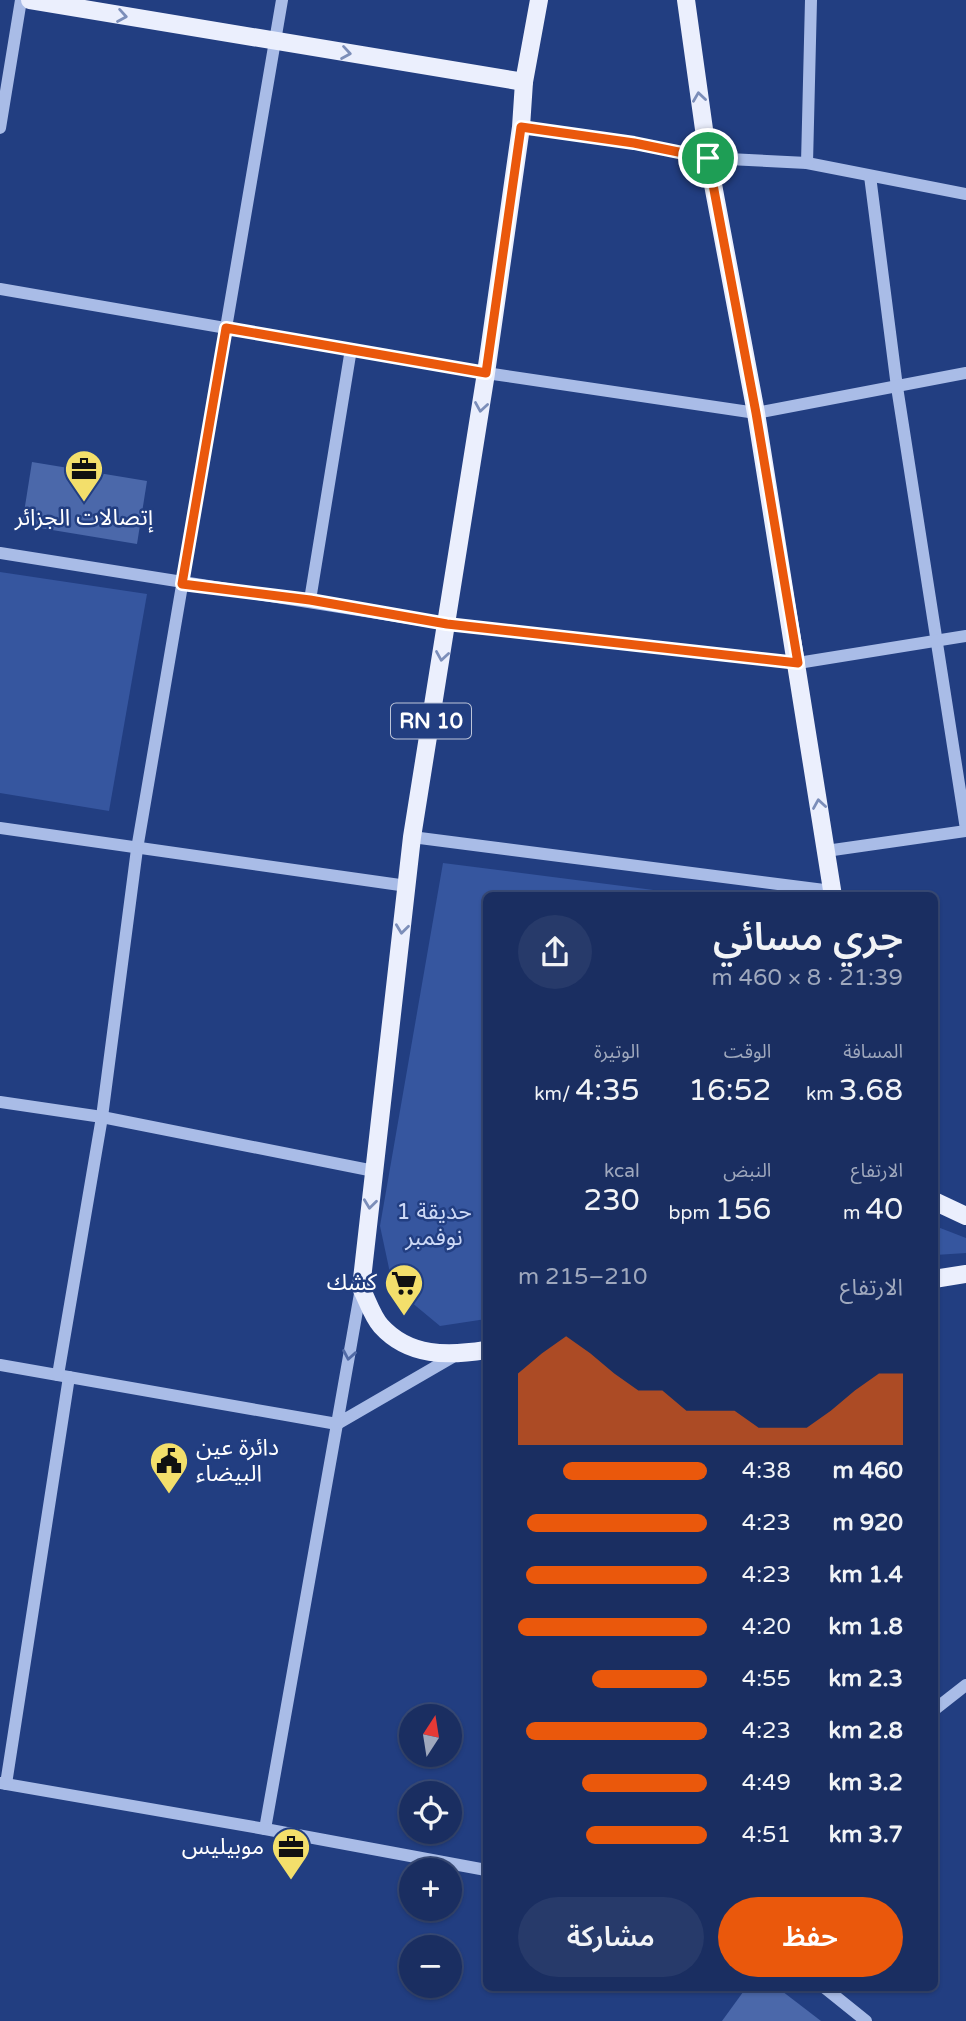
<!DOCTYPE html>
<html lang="ar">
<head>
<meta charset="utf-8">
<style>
  :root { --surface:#1a2e61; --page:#273a6a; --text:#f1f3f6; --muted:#9fa8bd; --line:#384a76; --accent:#ea580c }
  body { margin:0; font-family:"Varela Round","Noto Sans Arabic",sans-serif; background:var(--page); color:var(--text); direction:rtl; height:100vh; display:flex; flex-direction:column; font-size:26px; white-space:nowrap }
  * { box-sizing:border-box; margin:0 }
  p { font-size:23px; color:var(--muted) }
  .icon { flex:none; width:38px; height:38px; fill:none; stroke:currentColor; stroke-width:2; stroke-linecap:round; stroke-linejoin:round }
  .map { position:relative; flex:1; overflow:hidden; direction:ltr }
  .sheet { position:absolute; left:483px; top:892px; width:455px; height:1099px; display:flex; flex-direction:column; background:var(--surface); border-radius:10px; box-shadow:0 2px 5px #0004,0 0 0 2px var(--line); direction:rtl }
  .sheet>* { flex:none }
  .needle { width:46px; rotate:12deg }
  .fabs { position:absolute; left:399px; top:1704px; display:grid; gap:14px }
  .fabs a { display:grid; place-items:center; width:63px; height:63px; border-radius:50%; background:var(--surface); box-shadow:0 2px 5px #0004,0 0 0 2px var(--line); font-size:35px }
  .pin { position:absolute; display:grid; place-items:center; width:60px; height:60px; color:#fff; margin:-30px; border:4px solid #fff; border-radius:50%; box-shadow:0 2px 7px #0007 }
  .round { display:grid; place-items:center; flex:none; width:74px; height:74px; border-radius:37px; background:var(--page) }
  .headline { display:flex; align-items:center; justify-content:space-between; height:119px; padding:0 35px }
  h1 { font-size:38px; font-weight:600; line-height:52px }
  .metrics { display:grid; grid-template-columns:repeat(3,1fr); gap:10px; height:119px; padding:7px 35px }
  .metrics div { display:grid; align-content:center }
  .metrics b { font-size:30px; font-weight:600 }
  .metrics small { font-size:19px; font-weight:400 }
  .metrics p { font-size:19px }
  .chart { height:196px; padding:14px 35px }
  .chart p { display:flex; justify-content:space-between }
  .chart svg { width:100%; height:126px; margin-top:7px; fill:var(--accent); opacity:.7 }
  .cta { display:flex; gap:14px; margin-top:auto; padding:14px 35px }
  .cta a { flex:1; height:80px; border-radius:42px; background:var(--accent); color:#fff; font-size:28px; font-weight:600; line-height:80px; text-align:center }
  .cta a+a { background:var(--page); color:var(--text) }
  ul { padding:0 35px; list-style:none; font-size:23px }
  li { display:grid; grid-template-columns:112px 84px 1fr; align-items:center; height:52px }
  li i { height:18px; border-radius:9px; background:var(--accent) }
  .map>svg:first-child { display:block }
</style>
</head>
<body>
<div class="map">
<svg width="966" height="2021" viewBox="0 0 966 2021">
  <rect width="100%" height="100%" fill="#223e81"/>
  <g fill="#36569f">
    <path d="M 0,572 L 147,594 L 109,811 L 0,793 Z"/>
    <path d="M 443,863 L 700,896 L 486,896 L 486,1319 L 440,1326 L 393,1287 L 380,1226 Z"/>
    <path d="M 935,1226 L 966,1238 L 966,1253 L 935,1255 Z"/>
  </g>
  <g fill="#4b68aa">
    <path d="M 32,462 L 147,481 L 137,544 L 22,525 Z"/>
    <path d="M 746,1988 L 778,1988 L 821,2021 L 722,2021 Z"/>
  </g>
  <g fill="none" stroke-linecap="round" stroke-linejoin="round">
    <g stroke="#a9bce7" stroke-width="12">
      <path d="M 521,127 L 633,143 L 708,158 L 807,163 L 966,194"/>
      <path d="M 0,128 L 21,0"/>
      <path d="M 807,163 L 811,0"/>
      <path d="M 870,176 L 897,387 L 966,829"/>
      <path d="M 0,289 L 486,373 L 756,413 L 966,373"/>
      <path d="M 0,553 L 447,624 L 798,663 L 966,636"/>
      <path d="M 310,600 L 351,349"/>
      <path d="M 0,828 L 407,886"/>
      <path d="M 412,837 L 832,891"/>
      <path d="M 826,851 L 966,831"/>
      <path d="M 0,1102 L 102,1117 L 374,1171"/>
      <path d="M 361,1288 L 337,1424 L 456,1355"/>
      <path d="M 0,1365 L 337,1424 L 265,1829 L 0,1783"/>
      <path d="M 58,1375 L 102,1117 L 137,849 L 282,0"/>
      <path d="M 934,1710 L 966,1685"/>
      <path d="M 6,1784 L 69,1377"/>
      <path d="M 265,1829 L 486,1870"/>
      <path d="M 825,1988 L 866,2021"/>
    </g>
    <g stroke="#ebeffd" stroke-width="18">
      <path d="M 30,0 L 524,82"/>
      <path d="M 686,0 L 708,158 L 756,413 L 833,896"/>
      <path d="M 934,1201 L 966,1216"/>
      <path d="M 934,1279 L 966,1274"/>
      <path d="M 486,1350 C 448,1356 409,1357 381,1326 C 372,1316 367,1299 361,1288 L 412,837 L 486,373 L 521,127 L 524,82 L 539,0"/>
    </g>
  </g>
  <defs><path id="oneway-chevron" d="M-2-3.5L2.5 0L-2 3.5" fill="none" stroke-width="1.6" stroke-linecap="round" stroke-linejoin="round" transform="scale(1.75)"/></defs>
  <g stroke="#7c8eb9">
    <use href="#oneway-chevron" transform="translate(122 16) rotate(10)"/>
    <use href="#oneway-chevron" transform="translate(346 53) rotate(9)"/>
    <use href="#oneway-chevron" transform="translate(699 97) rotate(-98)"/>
    <use href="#oneway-chevron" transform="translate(481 407) rotate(99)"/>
    <use href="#oneway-chevron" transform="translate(442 656) rotate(99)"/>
    <use href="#oneway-chevron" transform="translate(819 804) rotate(-99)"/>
    <use href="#oneway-chevron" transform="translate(402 929) rotate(97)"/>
    <use href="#oneway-chevron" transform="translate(370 1204) rotate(97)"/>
  </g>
  <use stroke="#516aa5" href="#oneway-chevron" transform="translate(349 1355) rotate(100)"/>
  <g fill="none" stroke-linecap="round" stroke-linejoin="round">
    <g stroke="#fff" stroke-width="14">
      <path id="route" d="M 521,127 L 634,143 L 708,158 L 756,413 L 798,663 L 447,624 L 310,600 L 182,584 L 226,328 L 486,373 Z"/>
    </g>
    <use href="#route" stroke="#ea580c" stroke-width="9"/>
  </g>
  <defs>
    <g id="office-pin" transform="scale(2.0125)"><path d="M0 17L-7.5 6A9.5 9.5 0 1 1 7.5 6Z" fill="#f3df6b" stroke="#223e81"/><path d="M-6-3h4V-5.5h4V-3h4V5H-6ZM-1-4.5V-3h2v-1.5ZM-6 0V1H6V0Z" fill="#111"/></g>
    <g id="supermarket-pin" transform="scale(2.0125)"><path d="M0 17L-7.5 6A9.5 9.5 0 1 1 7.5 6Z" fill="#f3df6b" stroke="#223e81"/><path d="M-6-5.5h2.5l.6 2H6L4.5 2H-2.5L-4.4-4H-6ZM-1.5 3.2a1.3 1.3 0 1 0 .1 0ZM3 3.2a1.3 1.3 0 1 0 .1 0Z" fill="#111"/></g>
    <g id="civic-pin" transform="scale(2.0125)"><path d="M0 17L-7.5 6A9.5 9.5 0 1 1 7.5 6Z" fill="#f3df6b" stroke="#223e81"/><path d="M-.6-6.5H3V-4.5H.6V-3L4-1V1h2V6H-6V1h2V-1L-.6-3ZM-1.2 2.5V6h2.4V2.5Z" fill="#111"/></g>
  </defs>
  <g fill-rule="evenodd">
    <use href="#office-pin" x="84" y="469"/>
    <use href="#supermarket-pin" x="404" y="1283"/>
    <use href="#civic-pin" x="169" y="1461"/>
    <use href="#office-pin" x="291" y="1847"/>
  </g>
  <g text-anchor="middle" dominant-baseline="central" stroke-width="5" stroke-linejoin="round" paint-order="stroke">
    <rect fill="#223e81" stroke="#bdc5d9" stroke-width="2" x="391" y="703.5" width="80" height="35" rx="5"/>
    <g font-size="21" font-weight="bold" fill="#fff">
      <text x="431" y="721">RN 10</text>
    </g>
    <g font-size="23" fill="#fff" stroke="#223e81" text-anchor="end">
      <text x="84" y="518" text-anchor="middle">إتصالات الجزائر</text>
      <text x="377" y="1283">كشك</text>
      <text x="196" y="1448" text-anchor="start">دائرة عين<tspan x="196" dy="26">البيضاء</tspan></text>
      <text x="264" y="1847">موبيليس</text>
    </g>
    <g font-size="23" fill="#cdd9f6" stroke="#223e81">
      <text x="434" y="1212">حديقة 1<tspan x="434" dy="26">نوفمبر</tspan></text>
    </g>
  </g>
</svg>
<div class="fabs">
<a><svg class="needle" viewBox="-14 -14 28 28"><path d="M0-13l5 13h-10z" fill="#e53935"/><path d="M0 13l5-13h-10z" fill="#9fa8bd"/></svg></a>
<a><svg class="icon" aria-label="locate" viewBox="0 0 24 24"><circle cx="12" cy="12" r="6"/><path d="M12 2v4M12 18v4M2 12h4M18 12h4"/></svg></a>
<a>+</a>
<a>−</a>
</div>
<div class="pin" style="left:708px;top:158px;background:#1e9e55"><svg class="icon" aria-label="arrive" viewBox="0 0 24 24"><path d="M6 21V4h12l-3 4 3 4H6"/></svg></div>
<section class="sheet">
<div class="headline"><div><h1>جري مسائي</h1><p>21:39 · 8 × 460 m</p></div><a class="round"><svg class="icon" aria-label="share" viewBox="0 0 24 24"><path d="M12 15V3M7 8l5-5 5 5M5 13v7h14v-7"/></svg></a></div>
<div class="metrics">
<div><p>المسافة</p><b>3.68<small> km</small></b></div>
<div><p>الوقت</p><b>16:52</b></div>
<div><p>الوتيرة</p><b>4:35<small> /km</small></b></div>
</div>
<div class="metrics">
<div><p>الارتفاع</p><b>40<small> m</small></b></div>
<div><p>النبض</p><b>156<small> bpm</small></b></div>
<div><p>kcal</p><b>230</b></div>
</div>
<div class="chart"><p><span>الارتفاع</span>210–215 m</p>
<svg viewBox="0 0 160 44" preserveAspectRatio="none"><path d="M0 44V19L10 12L20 6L30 12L40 19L50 25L60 25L70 32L80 32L90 32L100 38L110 38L120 38L130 32L140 25L150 19L160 19V44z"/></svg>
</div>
<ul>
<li><b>460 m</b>4:38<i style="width:76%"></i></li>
<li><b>920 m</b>4:23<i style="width:95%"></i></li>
<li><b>1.4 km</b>4:23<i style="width:96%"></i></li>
<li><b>1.8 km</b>4:20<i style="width:100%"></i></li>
<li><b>2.3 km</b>4:55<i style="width:61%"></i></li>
<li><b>2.8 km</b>4:23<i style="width:96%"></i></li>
<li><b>3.2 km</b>4:49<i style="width:66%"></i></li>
<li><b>3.7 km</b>4:51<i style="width:64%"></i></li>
</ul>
<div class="cta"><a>حفظ</a><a>مشاركة</a></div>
</section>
</div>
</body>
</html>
